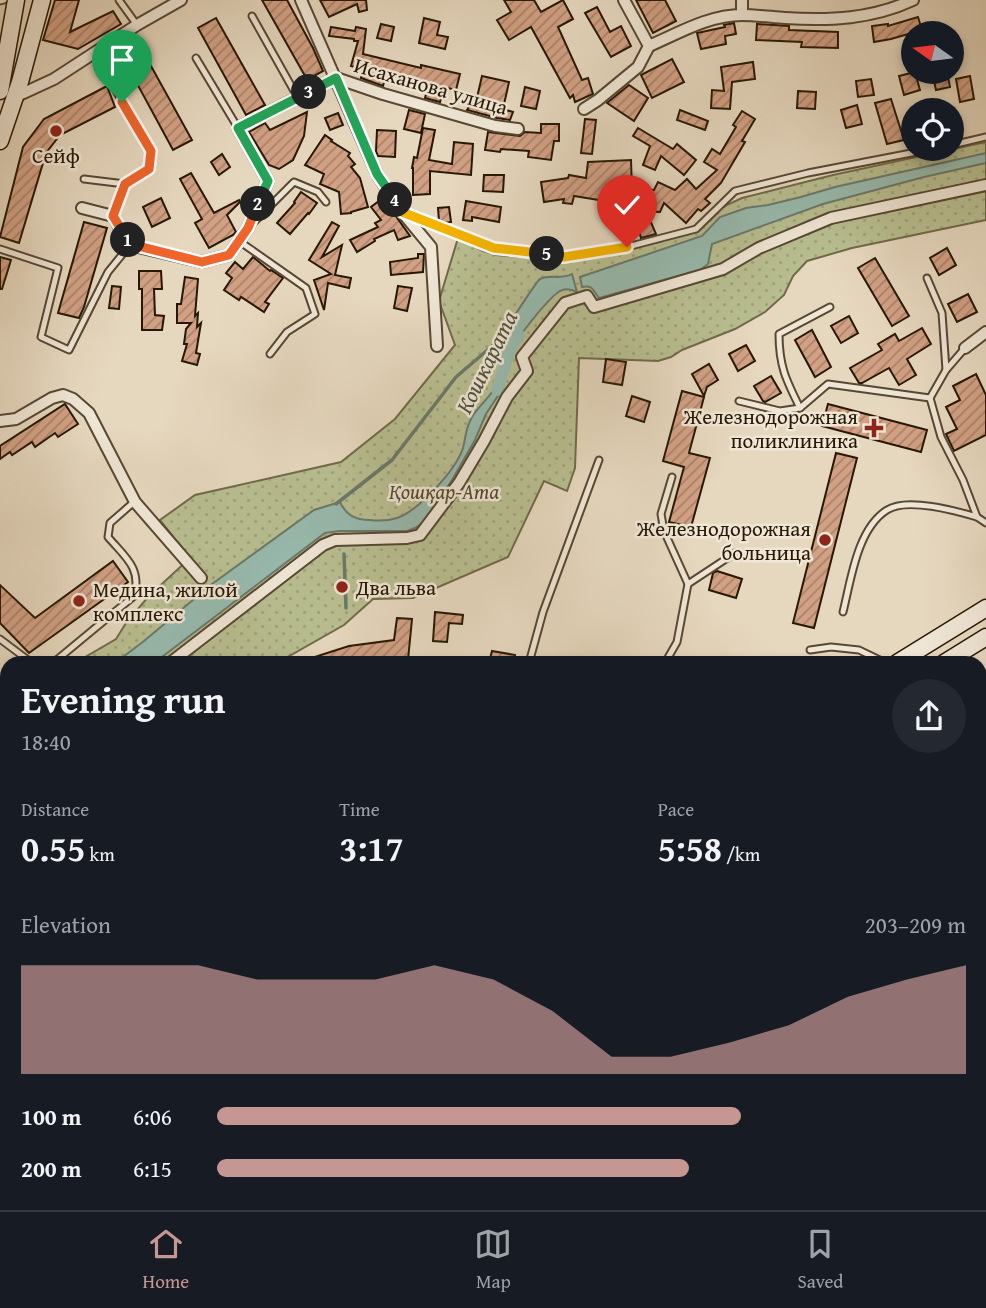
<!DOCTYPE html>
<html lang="en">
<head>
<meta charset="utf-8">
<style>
  :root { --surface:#171b24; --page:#242831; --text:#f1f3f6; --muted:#9ea1a6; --line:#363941; --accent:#c59692 }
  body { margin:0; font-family:"Gentium Book Plus",serif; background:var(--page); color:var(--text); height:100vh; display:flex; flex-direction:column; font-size:26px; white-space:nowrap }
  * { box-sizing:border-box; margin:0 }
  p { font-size:23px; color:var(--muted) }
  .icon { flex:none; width:38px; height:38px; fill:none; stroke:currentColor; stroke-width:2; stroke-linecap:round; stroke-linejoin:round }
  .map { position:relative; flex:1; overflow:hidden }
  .sheet { position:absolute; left:0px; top:656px; width:987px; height:555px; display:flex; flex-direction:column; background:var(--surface); border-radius:21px 21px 0 0; box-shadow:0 4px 10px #0003 }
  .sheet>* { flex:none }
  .needle { width:46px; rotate:284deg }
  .buttons { position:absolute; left:901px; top:21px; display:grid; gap:14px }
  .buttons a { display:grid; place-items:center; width:63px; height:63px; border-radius:50%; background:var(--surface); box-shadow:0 4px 10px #0003; font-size:35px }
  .pin { position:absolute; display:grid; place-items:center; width:60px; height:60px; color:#fff; margin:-72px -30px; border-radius:50% 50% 50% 0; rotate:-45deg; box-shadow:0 0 7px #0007 }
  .pin .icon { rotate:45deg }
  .km { position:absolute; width:35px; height:35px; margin:-18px; border-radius:50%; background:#222; color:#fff; font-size:19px; line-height:35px; text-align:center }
  .round { display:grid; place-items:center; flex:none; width:74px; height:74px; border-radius:37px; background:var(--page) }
  .headline { display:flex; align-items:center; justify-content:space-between; height:119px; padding:0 21px }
  h1 { font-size:38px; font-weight:800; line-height:52px }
  .stats { display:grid; grid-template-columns:repeat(3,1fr); gap:10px; height:119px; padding:7px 21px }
  .stats div { display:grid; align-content:center }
  .stats b { font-size:35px; font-weight:800 }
  .stats small { font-size:19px; font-weight:400 }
  .stats p { font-size:19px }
  .chart { height:196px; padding:14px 21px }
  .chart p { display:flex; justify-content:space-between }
  .chart svg { width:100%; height:126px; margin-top:7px; fill:var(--accent); opacity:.7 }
  ul { padding:0 21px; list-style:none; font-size:23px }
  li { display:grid; grid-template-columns:112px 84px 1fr; align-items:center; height:52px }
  li i { height:18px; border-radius:9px; background:var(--accent) }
  .dock { display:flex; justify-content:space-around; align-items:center; height:98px; border-top:2px solid var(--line); background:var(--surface); font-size:19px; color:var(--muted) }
  .dock a { display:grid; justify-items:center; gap:4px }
  .dock .active { color:var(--accent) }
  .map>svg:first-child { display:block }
</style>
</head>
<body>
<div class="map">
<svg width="986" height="1210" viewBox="0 0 986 1210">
  <defs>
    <pattern id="grass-dots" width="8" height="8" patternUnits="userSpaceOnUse" patternTransform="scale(1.75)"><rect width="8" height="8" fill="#b8be90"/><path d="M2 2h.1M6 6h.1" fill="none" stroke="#9ea37b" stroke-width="1.8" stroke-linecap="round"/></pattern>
    <pattern id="building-hatch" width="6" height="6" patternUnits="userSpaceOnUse" patternTransform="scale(1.75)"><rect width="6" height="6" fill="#d2a184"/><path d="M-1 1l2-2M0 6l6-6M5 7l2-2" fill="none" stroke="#aa826a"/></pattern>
  </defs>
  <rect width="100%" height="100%" fill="#e6d8bf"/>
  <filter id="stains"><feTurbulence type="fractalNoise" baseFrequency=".00286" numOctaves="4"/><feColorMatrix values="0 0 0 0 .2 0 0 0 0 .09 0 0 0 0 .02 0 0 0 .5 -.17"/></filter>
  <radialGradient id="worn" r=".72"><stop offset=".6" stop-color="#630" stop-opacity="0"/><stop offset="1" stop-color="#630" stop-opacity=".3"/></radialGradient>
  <g fill="url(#grass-dots)" stroke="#706a4a" stroke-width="2">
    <path d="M 986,142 L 986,220 L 852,248 L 807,261 L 793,276 L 784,295 L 765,312 L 735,329 L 682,350 L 671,357 L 658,361 L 579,358 L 575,468 L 567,491 L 544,481 L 508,557 L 413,598 L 373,599 L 344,625 L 277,663 L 75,663 L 116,639 L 126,623 L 148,597 L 190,558 L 160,520 L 195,495 L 341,462 L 395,419 L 455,345 L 439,301 L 458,238 L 483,251 L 496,255 L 519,257 L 564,257 L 627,247 L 696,229 L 720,208 L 742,198 L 833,175 Z"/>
    <path d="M 7,684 L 7,857 L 0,861 L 0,690 Z"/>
    <path d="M 7,902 L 7,1071 L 0,1067 L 0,906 Z"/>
    <path d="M 101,1204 L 380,1204 L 378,1210 L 97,1210 Z"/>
  </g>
  <g fill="#97baae" stroke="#6a796a" stroke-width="2">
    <path d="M 986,153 L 986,163 L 924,177 L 823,204 L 712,244 L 708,264 L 700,270 L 599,298 C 592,290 594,285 582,287 L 580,277 L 702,236 L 720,217 L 746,208 L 768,205 L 801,197 L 835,187 Z"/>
    <path d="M 572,274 L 577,292 C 571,289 566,288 560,291 C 546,299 521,335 510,349 L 498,341 C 504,333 536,281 540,279 C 550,274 562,280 572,274 Z"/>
    <path d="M 501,372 L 505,378 L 503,388 L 486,414 L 475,440 L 452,480 L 424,522 L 415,528 L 407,531 L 339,531 L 325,533 L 154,663 L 115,663 L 144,641 L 212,584 L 314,510 L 340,502 C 346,515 355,520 370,520 C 379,521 388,521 397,518 C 418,511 456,470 463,448 C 466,437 465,429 472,417 C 477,408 486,401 492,392 C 496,387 498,379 501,372 Z"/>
  </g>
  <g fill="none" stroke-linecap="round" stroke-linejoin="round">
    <g stroke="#6a796a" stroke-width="3.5">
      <path d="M 336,504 L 392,460 L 456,377 L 498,341 L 500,342"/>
      <path d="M 344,554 L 346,608"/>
    </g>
    <path stroke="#97baae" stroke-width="12" d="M 497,390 L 510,349 L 519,335"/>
  </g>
  <g fill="url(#building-hatch)" stroke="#271704" stroke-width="2">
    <path d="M 55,0 L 79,0 L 70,32 L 113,11 L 121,24 L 78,49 L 43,40 Z"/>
    <path d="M 262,0 L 287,0 L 313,48 L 323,71 L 310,78 L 310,83 L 309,83 Z"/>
    <path d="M 320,0 L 366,0 L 367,10 L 359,12 L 357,4 L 329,17 Z"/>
    <path d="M 504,0 L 534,0 L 541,12 L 563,0 L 573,19 L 558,27 L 582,80 L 588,78 L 593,94 L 575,102 L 573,95 L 570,98 L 531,27 L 509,40 L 497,20 L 511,12 Z"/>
    <path d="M 636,0 L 665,0 L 676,21 L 653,33 Z"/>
    <path d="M 597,7 L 610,32 L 621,26 L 631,46 L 611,57 L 585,13 Z"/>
    <path d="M 918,17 L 922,30 L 891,39 L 874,42 L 872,26 L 888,24 L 888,26 Z"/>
    <path d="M 216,18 L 265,105 L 246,115 L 198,28 Z"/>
    <path d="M 424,18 L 440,22 L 437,35 L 448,37 L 445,49 L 419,43 Z"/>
    <path d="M 734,23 L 736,34 L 725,36 L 726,44 L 701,49 L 697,33 L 725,27 L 724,25 Z"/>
    <path d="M 381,24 L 394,27 L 391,41 L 377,38 Z"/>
    <path d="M 757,24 L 789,26 L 789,30 L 838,32 L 838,48 L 801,47 L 802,42 L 756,40 Z"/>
    <path d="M 331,27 L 355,31 L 356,27 L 366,29 L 363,54 L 421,68 L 421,65 L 460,74 L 456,90 L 444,87 L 440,102 L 425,98 L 429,83 L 386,75 L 383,86 L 361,78 L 363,69 L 351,66 L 358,41 L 354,41 L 354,39 L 329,36 Z"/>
    <path d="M 146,57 L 192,140 L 173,150 L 128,67 Z"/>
    <path d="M 672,59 L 684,82 L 652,98 L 641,75 Z"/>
    <path d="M 753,62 L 755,79 L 732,82 L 730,109 L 711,108 L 712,90 L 724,91 L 721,67 Z"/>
    <path d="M 915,72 L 920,90 L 904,95 L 899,76 Z"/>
    <path d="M 932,72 L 947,72 L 950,87 L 936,90 Z"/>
    <path d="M 482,76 L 509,82 L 503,109 L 513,112 L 510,120 L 497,118 L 467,110 L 473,101 L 476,102 Z"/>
    <path d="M 970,76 L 974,99 L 960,102 L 956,79 Z"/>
    <path d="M 871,79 L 874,95 L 858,97 L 856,81 Z"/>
    <path d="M 629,85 L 648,98 L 634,121 L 607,103 Z"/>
    <path d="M 107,86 L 115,107 L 60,135 L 46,153 L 19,243 L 0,237 L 23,147 L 44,119 Z"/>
    <path d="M 525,87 L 540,91 L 536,109 L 521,106 Z"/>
    <path d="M 798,91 L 816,92 L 815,109 L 797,108 Z"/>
    <path d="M 891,99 L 904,140 L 887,144 L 875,103 Z"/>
    <path d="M 857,105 L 862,124 L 846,128 L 841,110 Z"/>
    <path d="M 409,110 L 425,114 L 421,133 L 404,129 Z"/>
    <path d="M 680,110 L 708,121 L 705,130 L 677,120 Z"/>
    <path d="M 742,111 L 755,119 L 742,141 L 745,142 L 721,183 L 705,199 L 710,203 L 701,211 L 698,209 L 686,223 L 664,203 L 660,212 L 631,211 L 631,206 L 611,204 L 611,202 L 574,196 L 572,204 L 563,203 L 564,199 L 544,202 L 541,182 L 568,178 L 569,175 L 586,178 L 588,162 L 631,160 L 632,190 L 654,190 L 658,182 L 675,190 L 687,179 L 696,189 L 717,170 L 704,162 L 712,149 L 720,154 L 736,127 L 733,125 Z"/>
    <path d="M 307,112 L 304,136 L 293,160 L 279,169 L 269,165 L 249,132 L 265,123 L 270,130 Z"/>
    <path d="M 338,113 L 343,125 L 330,130 L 325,118 Z"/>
    <path d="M 585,119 L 596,120 L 592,154 L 581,153 Z"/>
    <path d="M 541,124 L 559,124 L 559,141 L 554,141 L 551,160 L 528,157 L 529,151 L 501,149 L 500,152 L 485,150 L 488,132 L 520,136 L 525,132 L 541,133 Z"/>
    <path d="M 423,128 L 435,130 L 429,160 L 452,164 L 454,142 L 473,144 L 471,175 L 430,171 L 430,194 L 413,195 L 413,168 L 412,168 L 414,157 L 417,158 Z"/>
    <path d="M 638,128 L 673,149 L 677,144 L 696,160 L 684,175 L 661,156 L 655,170 L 643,165 L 650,146 L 633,136 Z"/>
    <path d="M 377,130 L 396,131 L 395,157 L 378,156 L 376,151 Z"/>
    <path d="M 325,135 L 332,140 L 331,141 L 350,153 L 348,156 L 355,164 L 351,167 L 360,178 L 368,207 L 351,212 L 351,213 L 341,214 L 339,192 L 320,184 L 324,174 L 305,165 Z"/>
    <path d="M 222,154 L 230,167 L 219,175 L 211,162 Z"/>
    <path d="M 191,173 L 214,213 L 239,200 L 240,202 L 227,215 L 236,232 L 233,235 L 209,248 L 195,223 L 202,219 L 180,179 Z"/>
    <path d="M 484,175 L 504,175 L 503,192 L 483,191 Z"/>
    <path d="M 301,192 L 317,203 L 309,214 L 308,213 L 290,234 L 277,223 L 295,203 L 294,202 Z"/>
    <path d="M 161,198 L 170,218 L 152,227 L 143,207 Z"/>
    <path d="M 383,198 L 410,236 L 398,240 L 394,230 L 374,239 L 375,241 L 357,252 L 350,240 L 378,227 L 375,223 L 381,220 L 371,207 Z"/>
    <path d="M 466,201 L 501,207 L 499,222 L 472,217 L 472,221 L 463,220 Z"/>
    <path d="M 449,207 L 451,222 L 444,223 L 439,221 L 438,208 Z"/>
    <path d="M 650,220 L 656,234 L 641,238 L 637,225 Z"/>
    <path d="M 84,222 L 107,228 L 84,307 L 79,318 L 58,313 Z"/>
    <path d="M 332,222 L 339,226 L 322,257 L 342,245 L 335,275 L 351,278 L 349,288 L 328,283 L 324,310 L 314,280 L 331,274 L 309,260 Z"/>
    <path d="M 947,248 L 956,265 L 939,275 L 930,258 Z"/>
    <path d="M 418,254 L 424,254 L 423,272 L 391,275 L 390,262 L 418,258 Z"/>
    <path d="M 0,257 L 11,260 L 2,289 L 0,289 Z"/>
    <path d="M 253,257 L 270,271 L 271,270 L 283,278 L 265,302 L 269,304 L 264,312 L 241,297 L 239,300 L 224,290 L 232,278 L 226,273 L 235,262 L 243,269 Z"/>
    <path d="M 875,258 L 909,316 L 892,326 L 858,268 Z"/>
    <path d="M 139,271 L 161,271 L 162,289 L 154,289 L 155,315 L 164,316 L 162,330 L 142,330 L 142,289 L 139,289 Z"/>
    <path d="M 185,277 L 198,279 L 195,316 L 198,313 L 197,327 L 201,323 L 196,353 L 200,354 L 197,365 L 182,361 L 187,344 L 184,344 L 186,329 L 191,323 L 177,323 L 177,304 L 181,304 Z"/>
    <path d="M 112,286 L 121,287 L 119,309 L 109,308 Z"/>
    <path d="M 398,286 L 412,288 L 407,311 L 394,308 Z"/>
    <path d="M 968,294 L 977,312 L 957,322 L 948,304 Z"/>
    <path d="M 849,316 L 858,333 L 841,343 L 831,326 Z"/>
    <path d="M 922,328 L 931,344 L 907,359 L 916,375 L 899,385 L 889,368 L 862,383 L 859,383 L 850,368 L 882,350 L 878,344 L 895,334 L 899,341 Z"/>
    <path d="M 812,330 L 831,367 L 815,377 L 795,340 Z"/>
    <path d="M 746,345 L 755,361 L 738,371 L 729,354 Z"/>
    <path d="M 606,359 L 626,362 L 622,385 L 603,382 Z"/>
    <path d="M 709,364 L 718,380 L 707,387 L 704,396 L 692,374 Z"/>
    <path d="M 976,374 L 986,395 L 986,435 L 954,451 L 946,434 L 957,429 L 946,407 L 960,400 L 953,386 Z"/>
    <path d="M 771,376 L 781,393 L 765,402 L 763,401 L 754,386 Z"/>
    <path d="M 682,391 L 704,397 L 689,453 L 710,458 L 691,527 L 669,522 L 684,467 L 663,461 Z"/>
    <path d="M 632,396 L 650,402 L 644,422 L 626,416 Z"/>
    <path d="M 65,404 L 78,424 L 58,437 L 55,433 L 35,447 L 32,442 L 12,455 L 10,452 L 0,459 L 0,446 Z"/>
    <path d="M 828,404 L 927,430 L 921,452 L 822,426 Z"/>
    <path d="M 836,453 L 857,458 L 814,628 L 793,623 Z"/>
    <path d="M 113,561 L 128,582 L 29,653 L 0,623 L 0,585 L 35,618 Z"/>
    <path d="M 717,571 L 742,579 L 736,598 L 709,590 L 713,573 Z"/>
    <path d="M 435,612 L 463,615 L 462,624 L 449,623 L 447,642 L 433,641 Z"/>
    <path d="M 397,618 L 412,619 L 408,660 L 388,658 L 389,662 L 378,663 L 303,663 L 302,661 L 349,646 L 394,640 Z"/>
    <path d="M 492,651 L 515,655 L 514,663 L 489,663 Z"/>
  </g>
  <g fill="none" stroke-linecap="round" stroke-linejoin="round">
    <g stroke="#574733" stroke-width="9">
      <g id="lane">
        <path d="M 119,0 L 137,25"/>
        <path d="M 0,1 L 4,0"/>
        <path d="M 252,16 L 298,98"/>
        <path d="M 196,58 L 238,128"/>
        <path d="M 952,145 L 986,137"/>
        <path d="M 84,179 L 125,184 L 149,169 L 151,151 L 94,53"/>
        <path d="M 409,215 L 494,248 L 564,257 L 627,247 L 696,229 L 735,191 L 808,173 L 932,149"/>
        <path d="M 113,216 L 125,184"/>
        <path d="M 255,221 L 294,182 L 318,192 L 326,202"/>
        <path d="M 239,241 L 306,288 L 315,314 L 287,332 L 270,354"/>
        <path d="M 0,249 L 58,268 L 41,337 L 69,350 L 108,272 L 130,245"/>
        <path d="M 927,278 L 942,313 L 946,370"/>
        <path d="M 930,398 L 941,437 L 963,480 L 977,517 L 986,523"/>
        <path d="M 739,401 L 780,411 L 800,408 L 828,384 L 930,398 L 946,370 L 965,348"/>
        <path d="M 800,408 C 786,380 779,366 779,334 L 830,307"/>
        <path d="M 672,477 L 661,514 L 664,531 L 688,584"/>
        <path d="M 843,612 C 851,580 857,529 887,510 C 907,497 956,511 977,517"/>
        <path d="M 0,639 L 32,663"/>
        <path d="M 810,650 L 831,647 L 859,650 L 886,663"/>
        <path d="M 53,663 L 134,596 C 142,568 125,557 108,537 L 110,523 L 134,502"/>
        <path d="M 529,663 L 543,612 L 599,460"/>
        <path d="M 665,663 L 677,642 L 688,584 L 735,553"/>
        <path d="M 980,727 L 986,723"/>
        <path d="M 980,817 L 986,814"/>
        <path d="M 980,916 L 986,926"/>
        <path d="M 66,1204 L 72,1210"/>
        <path d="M 520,1204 L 530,1210"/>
        <path d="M 734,1204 L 738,1210"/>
        <path d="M 351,1210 L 354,1204"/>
        <path d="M 596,1210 L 601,1204"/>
        <path d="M 845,1210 L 849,1204"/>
      </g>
    </g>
    <g stroke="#574733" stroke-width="14">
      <g id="street">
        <path d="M 301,0 L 377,174 L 402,212 L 431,247 L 437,346"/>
        <path d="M 624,0 L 649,46"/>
        <path d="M 742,15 L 742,0"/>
        <path d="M 649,46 C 679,33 709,15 742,15 C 756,15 771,17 785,18 C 830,21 872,19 913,0"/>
        <path d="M 15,97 L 54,79 L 137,25 L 181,0"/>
        <path d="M 584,109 L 598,100 L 638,67 L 649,46"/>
        <path d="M 82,208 L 113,216 L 130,245 L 202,262 L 229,255 L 248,228 L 268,181 L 238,128 L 336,78 L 383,94 L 495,126 L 518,129"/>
        <path d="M 965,348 L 986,332"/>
        <path d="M 0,421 L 16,419 L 52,398 L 63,395 L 73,399 L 89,413 L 135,502 L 201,578"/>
        <path d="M 170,663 L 323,545 L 335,540 L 407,538 L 420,535 L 459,483 L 484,441 L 507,397 L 527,371 L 522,357 L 565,303 L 587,296 L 594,307 L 723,269 L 759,248 L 831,218 L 986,185"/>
        <path d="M 0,779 L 7,775"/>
        <path d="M 902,1210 L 907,1204"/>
      </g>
    </g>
    <g stroke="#271704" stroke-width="19">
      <g id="secondary">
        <path d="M 0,91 L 16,0"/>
        <path d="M 0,141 L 20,82 L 42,0"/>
        <path d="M 897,663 L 986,608"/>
        <path d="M 944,663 L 986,637"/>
        <path d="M 0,890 L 7,886"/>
        <path d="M 980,1130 L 986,1135"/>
        <path d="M 396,1210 L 397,1204"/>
      </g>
    </g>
    <use href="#lane" stroke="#efe6d5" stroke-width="5"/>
    <use href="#street" stroke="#efe6d5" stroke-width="10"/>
    <use href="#secondary" stroke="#efe6d5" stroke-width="16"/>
  </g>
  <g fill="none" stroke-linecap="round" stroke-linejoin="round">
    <g stroke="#fff" stroke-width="14">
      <path id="split-1" d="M 122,102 L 151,151 L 149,169 L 125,184 L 113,216 L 128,240"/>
    </g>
    <g stroke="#fff" stroke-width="14">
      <path id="split-2" d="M 128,240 L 130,244 L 202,262 L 229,255 L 248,228 L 258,204"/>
    </g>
    <g stroke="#fff" stroke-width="14">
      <path id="split-3" d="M 258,204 L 268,181 L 238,128 L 309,92"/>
    </g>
    <g stroke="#fff" stroke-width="14">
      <path id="split-4" d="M 309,92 L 336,78 L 377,174 L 395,200"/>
    </g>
    <g stroke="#fff" stroke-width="14">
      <path id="split-5" d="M 395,200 L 402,212 L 494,248 L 547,254"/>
    </g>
    <g stroke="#fff" stroke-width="14">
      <path id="split-6" d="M 547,254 L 564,257 L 627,247"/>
    </g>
    <use href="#split-1" stroke="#f0652b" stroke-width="9"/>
    <use href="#split-2" stroke="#f0652b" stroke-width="9"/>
    <use href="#split-3" stroke="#22a559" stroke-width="9"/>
    <use href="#split-4" stroke="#22a559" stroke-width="9"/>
    <use href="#split-5" stroke="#f5b400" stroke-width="9"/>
    <use href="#split-6" stroke="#f5b400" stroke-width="9"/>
  </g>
  <g fill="#8f2418" stroke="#efe6d5" stroke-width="2.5">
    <circle cx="56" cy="131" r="7"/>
    <path d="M870.5 417.5h7v7h7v7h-7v7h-7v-7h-7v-7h7z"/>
    <circle cx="825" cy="540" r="7"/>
    <circle cx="342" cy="587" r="7"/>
    <circle cx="79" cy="601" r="7"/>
  </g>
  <g text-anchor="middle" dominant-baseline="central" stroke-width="5" stroke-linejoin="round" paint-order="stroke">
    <g font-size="21" fill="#271704" stroke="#efe6d5">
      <text transform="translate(431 86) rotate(16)">Исаханова улица</text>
    </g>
    <g font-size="21" fill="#271704" stroke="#efe6d5" text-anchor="end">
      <text x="56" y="155" text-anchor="middle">Сейф</text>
      <text x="858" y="416">Железнодорожная<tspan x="858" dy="24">поликлиника</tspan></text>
      <text x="811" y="528">Железнодорожная<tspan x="811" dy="24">больница</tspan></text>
      <text x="356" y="587" text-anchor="start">Два льва</text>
      <text x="93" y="589" text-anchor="start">Медина, жилой<tspan x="93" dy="24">комплекс</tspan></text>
    </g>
    <g font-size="21" font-style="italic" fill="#52492e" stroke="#efe6d5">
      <text x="444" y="491">Қошқар-Ата</text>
    </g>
    <g font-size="23" font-style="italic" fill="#4e5040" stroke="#efe6d5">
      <text transform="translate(486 362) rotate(-64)">Кошкарата</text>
    </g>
  </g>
  <rect width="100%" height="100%" filter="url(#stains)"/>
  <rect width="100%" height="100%" fill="url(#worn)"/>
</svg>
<div class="buttons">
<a><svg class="needle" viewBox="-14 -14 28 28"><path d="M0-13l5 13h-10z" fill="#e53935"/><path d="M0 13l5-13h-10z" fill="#9ea1a6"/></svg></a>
<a><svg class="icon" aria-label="locate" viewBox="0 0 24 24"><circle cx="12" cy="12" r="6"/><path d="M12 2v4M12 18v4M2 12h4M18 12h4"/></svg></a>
</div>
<div class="pin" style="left:122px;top:102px;background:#1e9e55"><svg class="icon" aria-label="arrive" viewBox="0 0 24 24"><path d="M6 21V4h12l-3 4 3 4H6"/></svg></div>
<div class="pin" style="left:627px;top:247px;background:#d93025"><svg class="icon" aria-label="check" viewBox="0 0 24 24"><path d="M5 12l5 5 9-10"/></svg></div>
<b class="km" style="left:128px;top:240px">1</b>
<b class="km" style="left:258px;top:204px">2</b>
<b class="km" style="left:309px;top:92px">3</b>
<b class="km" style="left:395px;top:200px">4</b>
<b class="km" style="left:547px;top:254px">5</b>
<section class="sheet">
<div class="headline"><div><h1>Evening run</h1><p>18:40</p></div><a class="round"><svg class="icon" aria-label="share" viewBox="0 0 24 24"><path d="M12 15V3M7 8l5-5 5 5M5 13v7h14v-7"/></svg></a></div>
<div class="stats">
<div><p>Distance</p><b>0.55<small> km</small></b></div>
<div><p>Time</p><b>3:17</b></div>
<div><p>Pace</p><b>5:58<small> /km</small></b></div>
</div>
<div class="chart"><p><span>Elevation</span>203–209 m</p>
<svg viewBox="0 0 160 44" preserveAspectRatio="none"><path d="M0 44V6L10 6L20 6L30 6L40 11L50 11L60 11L70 6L80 11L90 22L100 38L110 38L120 33L130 27L140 17L150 11L160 6V44z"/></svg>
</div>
<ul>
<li><b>100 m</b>6:06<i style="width:70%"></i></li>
<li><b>200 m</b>6:15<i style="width:63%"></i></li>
</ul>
</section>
</div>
<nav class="dock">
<a class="active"><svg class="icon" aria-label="home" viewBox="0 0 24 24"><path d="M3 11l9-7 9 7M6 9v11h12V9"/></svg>Home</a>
<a><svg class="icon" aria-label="map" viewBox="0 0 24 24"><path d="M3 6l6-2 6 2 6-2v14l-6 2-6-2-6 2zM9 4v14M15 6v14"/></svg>Map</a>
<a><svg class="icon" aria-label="saved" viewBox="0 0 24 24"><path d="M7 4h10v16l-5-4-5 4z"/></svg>Saved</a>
</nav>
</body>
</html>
